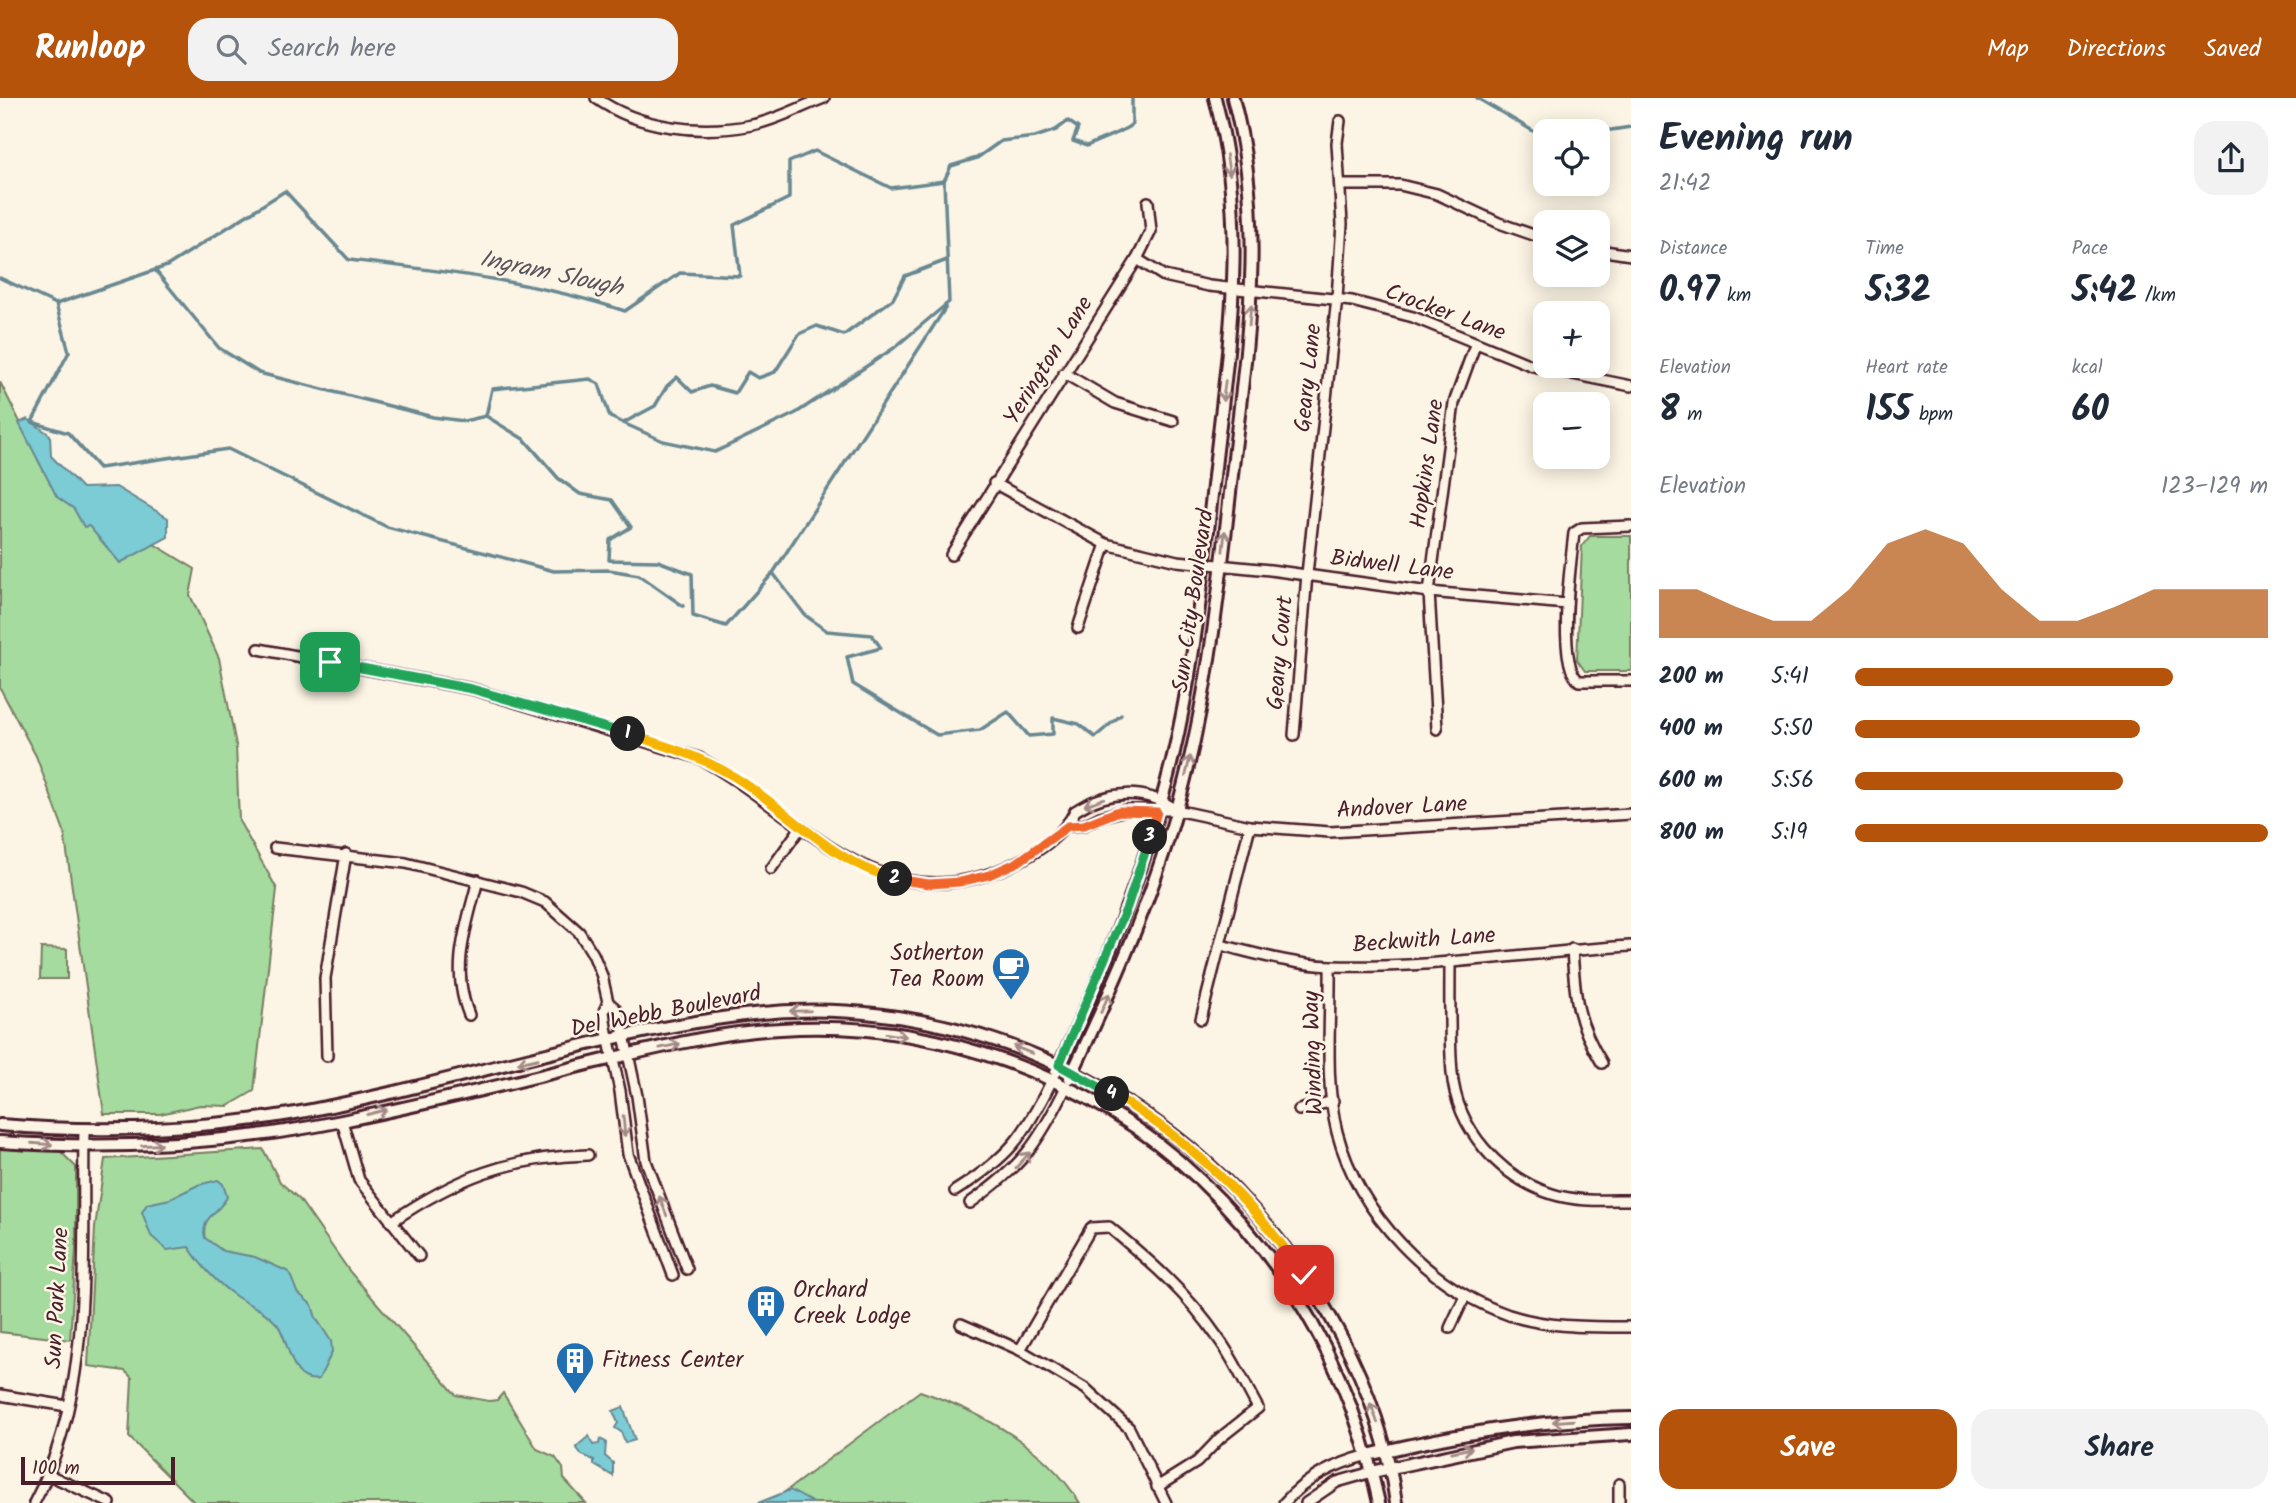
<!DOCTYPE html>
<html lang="en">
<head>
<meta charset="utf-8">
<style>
  :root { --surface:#fff; --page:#f2f2f3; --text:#1f2937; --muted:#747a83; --accent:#b45309 }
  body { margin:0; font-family:Kalam,sans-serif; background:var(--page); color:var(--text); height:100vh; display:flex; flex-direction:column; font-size:26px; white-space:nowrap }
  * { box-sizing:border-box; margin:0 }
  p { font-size:23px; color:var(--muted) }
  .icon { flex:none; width:38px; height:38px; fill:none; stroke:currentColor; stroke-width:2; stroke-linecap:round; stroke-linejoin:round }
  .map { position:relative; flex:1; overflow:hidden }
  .drawer { display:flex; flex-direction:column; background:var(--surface); width:665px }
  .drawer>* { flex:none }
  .tools { position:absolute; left:1533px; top:21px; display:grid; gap:14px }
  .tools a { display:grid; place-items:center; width:77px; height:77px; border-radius:14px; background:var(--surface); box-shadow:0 4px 18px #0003; font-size:35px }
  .scale { position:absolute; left:21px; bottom:18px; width:154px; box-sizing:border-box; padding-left:7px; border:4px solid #4a1f2b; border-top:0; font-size:19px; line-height:24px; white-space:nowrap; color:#4a1f2b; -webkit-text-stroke:5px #fcf5e5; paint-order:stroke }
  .pin { position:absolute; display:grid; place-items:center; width:60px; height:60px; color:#fff; margin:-30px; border-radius:14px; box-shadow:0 4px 10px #0006 }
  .km { position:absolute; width:35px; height:35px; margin:-18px; border-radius:50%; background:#222; color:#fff; font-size:19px; line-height:35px; text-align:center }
  .round { display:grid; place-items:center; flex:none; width:74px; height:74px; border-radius:21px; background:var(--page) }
  .summary { display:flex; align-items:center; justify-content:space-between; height:119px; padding:0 28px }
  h1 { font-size:38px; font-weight:800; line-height:52px }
  .metrics { display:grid; grid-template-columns:repeat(3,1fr); gap:10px; height:119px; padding:7px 28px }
  .metrics div { display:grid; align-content:center }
  .metrics b { font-size:35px; font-weight:800 }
  .metrics small { font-size:19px; font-weight:400 }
  .metrics p { font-size:19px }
  .chart { height:196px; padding:14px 28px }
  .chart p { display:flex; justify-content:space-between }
  .chart svg { width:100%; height:126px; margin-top:7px; fill:var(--accent); opacity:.7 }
  .cta { display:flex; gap:14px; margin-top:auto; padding:14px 28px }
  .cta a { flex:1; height:80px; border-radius:21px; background:var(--accent); color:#fff; font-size:28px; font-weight:800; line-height:80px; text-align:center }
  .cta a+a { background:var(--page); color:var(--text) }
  ul { padding:0 28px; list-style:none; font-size:23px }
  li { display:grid; grid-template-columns:112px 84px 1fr; align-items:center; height:52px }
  li i { height:18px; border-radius:9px; background:var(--accent) }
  header { display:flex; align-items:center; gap:42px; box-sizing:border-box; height:98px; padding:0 35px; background:var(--accent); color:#fff }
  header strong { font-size:33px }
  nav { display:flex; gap:38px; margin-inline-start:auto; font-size:24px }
  .search { width:490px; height:63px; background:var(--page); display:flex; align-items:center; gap:18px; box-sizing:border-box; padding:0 24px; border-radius:21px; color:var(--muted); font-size:26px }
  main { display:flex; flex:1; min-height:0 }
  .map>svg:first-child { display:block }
</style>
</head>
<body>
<header>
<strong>Runloop</strong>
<div class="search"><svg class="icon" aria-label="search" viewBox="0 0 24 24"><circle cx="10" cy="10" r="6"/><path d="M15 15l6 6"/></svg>Search here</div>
<nav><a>Map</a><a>Directions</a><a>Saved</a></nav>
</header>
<main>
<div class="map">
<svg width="1631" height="1405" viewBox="0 0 1631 1405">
  <rect width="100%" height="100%" fill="#fcf5e5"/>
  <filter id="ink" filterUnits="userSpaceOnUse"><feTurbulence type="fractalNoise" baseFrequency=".0143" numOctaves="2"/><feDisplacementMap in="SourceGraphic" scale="14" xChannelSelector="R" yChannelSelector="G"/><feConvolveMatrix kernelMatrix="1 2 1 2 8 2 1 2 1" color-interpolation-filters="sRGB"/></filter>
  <g filter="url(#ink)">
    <g fill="#a5db9e" stroke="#787d64" stroke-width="2">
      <path d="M 0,284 L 20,324 L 73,397 L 195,471 L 190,497 L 219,560 L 236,647 L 239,723 L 277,791 L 254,993 L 228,1008 L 200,1007 L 160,1016 L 104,1016 L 64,733 L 36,658 L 0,590 Z"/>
      <path d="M 1590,438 L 1631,438 L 1631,573 L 1585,573 L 1577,562 L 1582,448 Z"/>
      <path d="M 41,850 L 67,851 L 67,881 L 40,881 Z"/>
      <path d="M 0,1048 L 59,1052 L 76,1069 L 76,1151 L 70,1242 L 0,1234 Z"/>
      <path d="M 263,1051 L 280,1084 L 299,1101 L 350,1174 L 456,1297 L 489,1303 L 497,1302 L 503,1295 L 537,1351 L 555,1359 L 563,1370 L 564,1381 L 586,1405 L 195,1405 L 129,1339 L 132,1280 L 125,1273 L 88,1268 L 95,1129 L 105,1061 Z"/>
      <path d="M 920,1293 C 981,1314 1045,1348 1080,1405 L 770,1405 Z"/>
    </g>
    <g fill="#7cccd5" stroke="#688791" stroke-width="2">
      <path d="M 28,321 L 50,337 L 51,358 L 82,390 L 116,389 L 168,420 L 168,439 L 120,465 L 89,428 L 84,429 L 74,411 L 57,399 L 19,325 Z"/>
      <path d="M 218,1082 L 223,1086 L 227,1099 C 219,1115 200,1119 205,1140 L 223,1153 L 255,1159 L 289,1174 L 297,1194 L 312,1207 L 316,1220 L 331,1243 L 332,1254 L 319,1281 C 289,1287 290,1242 277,1226 C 265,1212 252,1209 237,1199 C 219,1187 200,1167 189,1149 L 167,1152 L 151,1138 L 142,1114 L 147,1106 L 170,1101 L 198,1087 Z"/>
      <path d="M 623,1309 L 635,1342 L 625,1345 L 621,1334 L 615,1330 L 618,1325 L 613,1313 Z"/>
      <path d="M 589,1338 L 593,1347 L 599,1346 L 600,1341 L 606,1344 L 605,1358 L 613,1365 L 613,1378 L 594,1367 L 594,1362 L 582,1357 L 576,1349 Z"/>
      <path d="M 790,1392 L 813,1405 L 758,1405 Z"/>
    </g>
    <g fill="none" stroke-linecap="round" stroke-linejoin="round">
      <g stroke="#688791" stroke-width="3.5">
        <path d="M 1477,0 L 1545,40"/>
        <path d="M 1598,34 L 1631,29"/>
        <path d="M 155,172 L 219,250 L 259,275 L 433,319 L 464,323 L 486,318 L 525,342 L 558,380 L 580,396 L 612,402 L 631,429 L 610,442 L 609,462 L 658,463 L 692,476 L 693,518 L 726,528 L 773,475 L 805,517 L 827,533 L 872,537 L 881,550 L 847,559 L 853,586 L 937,637 L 980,632 L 1008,614 L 1029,638 L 1053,636 L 1053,620 L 1079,626 L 1095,639 L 1121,617"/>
        <path d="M 0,180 L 56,206 L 167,168 L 285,93 L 349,162 C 442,173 534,183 625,213 L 680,175 L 740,178 L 734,127 L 789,100 L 789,64 L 815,53 L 891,90 L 944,83 L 951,68 L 977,60 L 1001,43 L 1035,39 L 1056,32 L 1068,23 L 1078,30 L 1073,43 L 1087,48 C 1100,41 1124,34 1132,26 L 1132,0"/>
        <path d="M 56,206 L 69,254 L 32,324 L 68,335 L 99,370 L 228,351 L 387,429 L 554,473 L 609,472 L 639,477 L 683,508"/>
        <path d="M 486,318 L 492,291 L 590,281 L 599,286 L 610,319 L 663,343 L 715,354 L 796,315 L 894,250 L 949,204 L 944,83"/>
        <path d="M 625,324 L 655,308 L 667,288 L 677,279 L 692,294 L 710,288 L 735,295 L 748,274 L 758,280 L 775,274 L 799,236 L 817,228 L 844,237 L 893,201 L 905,178 L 947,162"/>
        <path d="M 773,475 L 946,209"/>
      </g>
      <g stroke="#4a1f2b" stroke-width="14">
        <g id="minor">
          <path d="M 596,0 C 639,31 701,37 752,27 C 777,22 800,9 824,0"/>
          <path d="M 1341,87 L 1400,87 L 1437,96 L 1499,125 L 1545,141"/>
          <path d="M 1598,152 L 1631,157"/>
          <path d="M 1137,161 L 1164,178 L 1209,188 L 1352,203 L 1413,219 L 1533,268 L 1631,288"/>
          <path d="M 1064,275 L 1115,305 L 1173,323"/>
          <path d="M 994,385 L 1106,446 L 1177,463 L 1270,472 L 1429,494 L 1567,506"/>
          <path d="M 1631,428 L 1582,430 L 1574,435 C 1571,464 1556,566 1579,583 L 1631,583"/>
          <path d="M 951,457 L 1137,161 L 1151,133 L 1148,104"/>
          <path d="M 1078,530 L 1106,446"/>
          <path d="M 259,551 L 472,591 L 699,660 C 802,715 877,827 1007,769 C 1033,757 1063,739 1075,713 C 1107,692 1146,690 1176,712"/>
          <path d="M 1437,631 L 1429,494 L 1454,305 L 1475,247"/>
          <path d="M 1294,637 L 1307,476 L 1337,200 L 1342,126 L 1337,45 L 1340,23"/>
          <path d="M 1068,728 L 1084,727 L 1100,719 L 1126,712 L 1176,712 L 1250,728 L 1330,734 L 1631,716"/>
          <path d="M 275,750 L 406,765 L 521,794 L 545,804 L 579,834 L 593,856 L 602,878 L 608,904 L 604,913 L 606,929 L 620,993 L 628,1056 L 673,1177"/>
          <path d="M 771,771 L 801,729"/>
          <path d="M 1221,847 C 1257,856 1294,867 1331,868 C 1431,871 1532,854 1631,848"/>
          <path d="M 1572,851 C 1575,899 1576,923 1602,965"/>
          <path d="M 1450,863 C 1450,900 1449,938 1452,975 C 1457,1031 1499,1079 1552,1096 C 1577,1104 1604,1102 1631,1102"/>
          <path d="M 1330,868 C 1331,922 1324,982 1337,1034 C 1359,1117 1429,1189 1509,1217 C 1549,1230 1590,1229 1631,1229"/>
          <path d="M 608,904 L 615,910 L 621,923 L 637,998 L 646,1063 L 687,1171"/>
          <path d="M 469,917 C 450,871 466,829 478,782"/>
          <path d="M 1201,921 L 1250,728"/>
          <path d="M 327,958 L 325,880 L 346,756"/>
          <path d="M 1299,1012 L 1333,1003"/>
          <path d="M 342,1023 L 359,1082 L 419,1158"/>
          <path d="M 955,1093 C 1009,1059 1024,1039 1052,982"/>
          <path d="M 970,1105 C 1022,1068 1038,1046 1066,989"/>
          <path d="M 391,1124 C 456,1080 508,1059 588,1057"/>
          <path d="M 961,1226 L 1020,1252 L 1086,1291 L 1129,1330 L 1166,1405"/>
          <path d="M 1450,1230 L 1465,1198"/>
          <path d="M 1020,1252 L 1091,1130 L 1109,1129 C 1150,1163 1188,1196 1218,1240 C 1234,1261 1245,1287 1258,1310 L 1220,1340 L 1197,1364 L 1157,1389"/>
          <path d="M 0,1297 L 67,1308"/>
          <path d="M 49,1377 L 110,1405"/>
          <path d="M 1619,1386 L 1619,1405"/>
          <path d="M 34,1405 C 94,1293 82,1155 84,1032"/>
          <path d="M 1284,1405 C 1307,1379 1335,1366 1368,1357"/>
          <path d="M 1306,1405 L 1337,1384 L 1372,1374"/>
        </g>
      </g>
      <g stroke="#4a1f2b" stroke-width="16">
        <g id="tertiary">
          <path d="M 1056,974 C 1108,866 1153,753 1178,636 C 1198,542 1206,447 1217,352 C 1231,231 1247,121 1215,0"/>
          <path d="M 1070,980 C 1115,885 1158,788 1184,685 C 1212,576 1222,463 1235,351 C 1249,231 1265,120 1233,0"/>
          <path d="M 0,1027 C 97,1035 194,1032 290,1016 C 442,989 591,936 744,917 C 924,894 1110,963 1235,1092 C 1316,1176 1380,1288 1396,1405"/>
          <path d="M 0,1044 C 114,1052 229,1046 342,1023 C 427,1006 512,985 596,964 C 657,950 719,934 781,931 C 932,921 1090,977 1200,1082 C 1294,1171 1352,1279 1379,1405"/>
          <path d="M 1368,1357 C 1455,1336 1541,1321 1631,1320"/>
          <path d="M 1372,1374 L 1513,1344 L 1631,1336"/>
        </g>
      </g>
      <use href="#minor" stroke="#fcf5e5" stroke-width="9"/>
      <use href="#tertiary" stroke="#fcf5e5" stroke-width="10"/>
    </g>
    <defs><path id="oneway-shaft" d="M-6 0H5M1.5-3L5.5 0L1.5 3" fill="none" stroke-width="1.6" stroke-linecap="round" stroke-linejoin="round" transform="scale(1.75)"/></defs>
    <g stroke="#a38a88">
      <use href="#oneway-shaft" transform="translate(1228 67) rotate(81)"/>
      <use href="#oneway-shaft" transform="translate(1250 217) rotate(-85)"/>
      <use href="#oneway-shaft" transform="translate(1224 293) rotate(97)"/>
      <use href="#oneway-shaft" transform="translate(1224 443) rotate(-84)"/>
      <use href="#oneway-shaft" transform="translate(1188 668) rotate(-77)"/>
      <use href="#oneway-shaft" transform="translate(1094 704) rotate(159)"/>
      <use href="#oneway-shaft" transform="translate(1105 905) rotate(-66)"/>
      <use href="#oneway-shaft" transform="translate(800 913) rotate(179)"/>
      <use href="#oneway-shaft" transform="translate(896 937) rotate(9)"/>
      <use href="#oneway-shaft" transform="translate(670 948) rotate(-12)"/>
      <use href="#oneway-shaft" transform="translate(1023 952) rotate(-159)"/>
      <use href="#oneway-shaft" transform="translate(528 963) rotate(167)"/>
      <use href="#oneway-shaft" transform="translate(377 1014) rotate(-14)"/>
      <use href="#oneway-shaft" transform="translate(624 1028) rotate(85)"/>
      <use href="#oneway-shaft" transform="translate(42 1046) rotate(4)"/>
      <use href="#oneway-shaft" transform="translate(152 1047) rotate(-4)"/>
      <use href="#oneway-shaft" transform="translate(1023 1062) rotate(-47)"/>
      <use href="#oneway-shaft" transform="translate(663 1108) rotate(-111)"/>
      <use href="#oneway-shaft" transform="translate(1374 1315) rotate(-110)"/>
      <use href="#oneway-shaft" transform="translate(1563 1323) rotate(176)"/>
      <use href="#oneway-shaft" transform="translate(1462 1352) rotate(-11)"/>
    </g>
  </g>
  <g fill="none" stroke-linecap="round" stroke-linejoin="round" filter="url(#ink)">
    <g stroke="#fff" stroke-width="14">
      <path id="split-1" d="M 330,564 L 472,591 L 628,636"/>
    </g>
    <g stroke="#fff" stroke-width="14">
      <path id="split-2" d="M 628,636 C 664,647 700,658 733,678 C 787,710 832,765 895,781"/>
    </g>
    <g stroke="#fff" stroke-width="14">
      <path id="split-3" d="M 895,781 L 929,786 L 960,784 L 989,777 L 1018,764 L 1068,728 L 1084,727 L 1119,713 L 1157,714 L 1150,739"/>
    </g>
    <g stroke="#fff" stroke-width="14">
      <path id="split-4" d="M 1112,996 L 1059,967 L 1127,809 L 1150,739"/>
    </g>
    <g stroke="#fff" stroke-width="14">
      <path id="split-5" d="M 1112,996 C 1190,1042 1253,1103 1304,1177"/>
    </g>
    <use href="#split-1" stroke="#22a559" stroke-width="9"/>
    <use href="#split-2" stroke="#f5b400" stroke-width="9"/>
    <use href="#split-3" stroke="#f0652b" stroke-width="9"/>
    <use href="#split-4" stroke="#22a559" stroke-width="9"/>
    <use href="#split-5" stroke="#f5b400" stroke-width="9"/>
  </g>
  <defs>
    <g id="cafe-pin" transform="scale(2.0125)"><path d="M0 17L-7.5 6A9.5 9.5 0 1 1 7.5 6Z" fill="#1f6fb2" stroke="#fcf5e5"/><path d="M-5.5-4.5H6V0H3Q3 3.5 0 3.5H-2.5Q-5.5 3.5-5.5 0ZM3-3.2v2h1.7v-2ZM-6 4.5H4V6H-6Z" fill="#fff"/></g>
    <g id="building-pin" transform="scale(2.0125)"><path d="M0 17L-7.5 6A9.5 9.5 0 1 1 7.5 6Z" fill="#1f6fb2" stroke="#fcf5e5"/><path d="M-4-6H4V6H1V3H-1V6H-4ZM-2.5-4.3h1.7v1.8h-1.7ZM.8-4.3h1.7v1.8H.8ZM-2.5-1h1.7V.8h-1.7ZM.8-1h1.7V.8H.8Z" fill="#fff"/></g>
  </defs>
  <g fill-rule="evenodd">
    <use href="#cafe-pin" x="1011" y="869"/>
    <use href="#building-pin" x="766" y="1206"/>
    <use href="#building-pin" x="575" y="1263"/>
  </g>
  <g text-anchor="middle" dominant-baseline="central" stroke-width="5" stroke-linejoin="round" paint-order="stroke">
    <g font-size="23" fill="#4a1f2b" stroke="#fcf5e5">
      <text transform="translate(1445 215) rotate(20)">Crocker Lane</text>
      <text transform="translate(1049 263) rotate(-58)">Yerington Lane</text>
      <text transform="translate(1309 280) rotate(-84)">Geary Lane</text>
      <text transform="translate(1428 366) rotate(-82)">Hopkins Lane</text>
      <text transform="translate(1392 468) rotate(7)">Bidwell Lane</text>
      <text transform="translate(1194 503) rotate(-82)">Sun City Boulevard</text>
      <text transform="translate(1281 555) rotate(-85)">Geary Court</text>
      <text transform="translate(1402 710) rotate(-3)">Andover Lane</text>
      <text transform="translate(1424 843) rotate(-4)">Beckwith Lane</text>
      <text transform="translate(666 914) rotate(-11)">Del Webb Boulevard</text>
      <text transform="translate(1314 955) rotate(-92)">Winding Way</text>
      <text transform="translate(58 1200) rotate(-87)">Sun Park Lane</text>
    </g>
    <g font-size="23" fill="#4a1f2b" stroke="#fcf5e5" text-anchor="start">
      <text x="984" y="856" text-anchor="end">Sotherton<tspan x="984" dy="26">Tea Room</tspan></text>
      <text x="793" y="1193">Orchard<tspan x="793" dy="26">Creek Lodge</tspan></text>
      <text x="602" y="1263">Fitness Center</text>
    </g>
    <g font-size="24" font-style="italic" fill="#59535e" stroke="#fcf5e5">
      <text transform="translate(551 176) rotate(12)">Ingram Slough</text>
    </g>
  </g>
</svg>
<div class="tools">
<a><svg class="icon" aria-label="locate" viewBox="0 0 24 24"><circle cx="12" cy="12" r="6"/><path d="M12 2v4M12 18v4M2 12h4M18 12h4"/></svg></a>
<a><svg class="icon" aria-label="layers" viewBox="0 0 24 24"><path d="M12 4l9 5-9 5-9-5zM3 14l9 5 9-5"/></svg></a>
<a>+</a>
<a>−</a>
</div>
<div class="scale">100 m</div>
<div class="pin" style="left:330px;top:564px;background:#1e9e55"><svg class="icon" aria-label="arrive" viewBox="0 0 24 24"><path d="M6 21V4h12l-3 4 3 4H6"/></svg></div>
<div class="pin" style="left:1304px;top:1177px;background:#d93025"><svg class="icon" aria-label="check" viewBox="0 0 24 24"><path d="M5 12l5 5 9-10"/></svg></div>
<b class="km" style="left:628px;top:636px">1</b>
<b class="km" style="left:895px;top:781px">2</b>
<b class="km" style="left:1150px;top:739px">3</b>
<b class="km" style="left:1112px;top:996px">4</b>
</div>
<section class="drawer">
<div class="summary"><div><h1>Evening run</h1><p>21:42</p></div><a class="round"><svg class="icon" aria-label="share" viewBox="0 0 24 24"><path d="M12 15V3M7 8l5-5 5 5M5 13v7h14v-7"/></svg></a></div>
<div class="metrics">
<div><p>Distance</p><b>0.97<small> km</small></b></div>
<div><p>Time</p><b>5:32</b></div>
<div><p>Pace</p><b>5:42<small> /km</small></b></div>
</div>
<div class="metrics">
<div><p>Elevation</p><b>8<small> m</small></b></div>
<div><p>Heart rate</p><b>155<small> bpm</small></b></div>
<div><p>kcal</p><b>60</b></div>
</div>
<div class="chart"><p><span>Elevation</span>123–129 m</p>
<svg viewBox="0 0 160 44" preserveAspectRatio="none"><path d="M0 44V27L10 27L20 33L30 38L40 38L50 27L60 11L70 6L80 11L90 27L100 38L110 38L120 33L130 27L140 27L150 27L160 27V44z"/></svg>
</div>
<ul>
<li><b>200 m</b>5:41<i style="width:77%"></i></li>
<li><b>400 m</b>5:50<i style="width:69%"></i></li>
<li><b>600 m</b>5:56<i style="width:65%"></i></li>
<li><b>800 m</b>5:19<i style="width:100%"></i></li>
</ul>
<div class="cta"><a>Save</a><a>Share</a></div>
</section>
</main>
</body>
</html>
